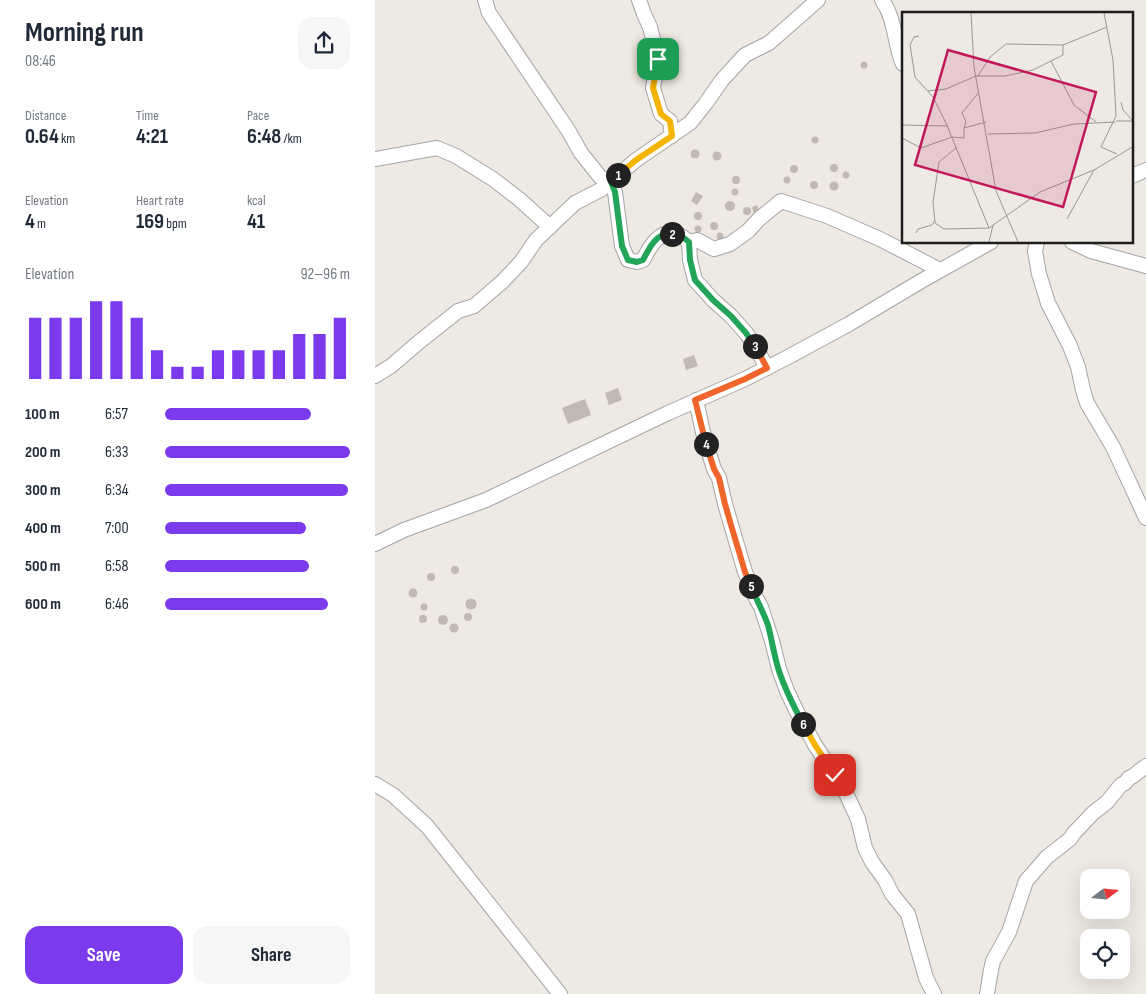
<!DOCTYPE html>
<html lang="en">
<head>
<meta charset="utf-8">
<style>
  :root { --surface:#fff; --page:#f6f6f7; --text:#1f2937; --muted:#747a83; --accent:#7c3aed }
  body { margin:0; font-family:"Sofia Sans Condensed",sans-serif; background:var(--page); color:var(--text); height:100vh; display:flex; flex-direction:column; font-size:19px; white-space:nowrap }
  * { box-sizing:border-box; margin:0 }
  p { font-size:16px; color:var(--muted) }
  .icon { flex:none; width:28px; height:28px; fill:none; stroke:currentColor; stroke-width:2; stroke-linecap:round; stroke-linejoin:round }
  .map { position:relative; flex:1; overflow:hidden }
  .panel { display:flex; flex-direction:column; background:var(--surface); width:375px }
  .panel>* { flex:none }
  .needle { width:32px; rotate:74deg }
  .tools { position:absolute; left:705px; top:869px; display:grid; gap:10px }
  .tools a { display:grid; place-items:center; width:50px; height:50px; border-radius:10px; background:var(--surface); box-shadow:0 5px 20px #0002; font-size:25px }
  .pin { position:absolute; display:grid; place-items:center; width:42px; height:42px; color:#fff; margin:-21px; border-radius:10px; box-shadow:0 2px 8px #0006 }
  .km { position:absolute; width:25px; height:25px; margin:-12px; border-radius:50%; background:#222; color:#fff; font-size:14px; line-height:25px; text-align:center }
  .round { display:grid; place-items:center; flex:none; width:52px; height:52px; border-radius:15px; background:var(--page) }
  .overview { display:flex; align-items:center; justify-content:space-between; height:85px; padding:0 25px }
  h1 { font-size:28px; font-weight:700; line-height:38px }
  .stats { display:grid; grid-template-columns:repeat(3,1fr); gap:8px; height:85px; padding:5px 25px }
  .stats div { display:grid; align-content:center }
  .stats b { font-size:21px; font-weight:700 }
  .stats small { font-size:14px; font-weight:400 }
  .stats p { font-size:14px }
  .chart { height:140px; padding:10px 25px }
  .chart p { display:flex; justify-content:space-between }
  .chart svg { width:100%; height:90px; margin-top:5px; stroke:var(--accent); stroke-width:6 }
  .action { display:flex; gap:10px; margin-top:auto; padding:10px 25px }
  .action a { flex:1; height:58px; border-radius:15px; background:var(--accent); color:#fff; font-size:20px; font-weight:700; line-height:58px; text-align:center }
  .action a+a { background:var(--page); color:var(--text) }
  ul { padding:0 25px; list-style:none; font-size:16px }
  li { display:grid; grid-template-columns:80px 60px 1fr; align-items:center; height:38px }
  li i { height:12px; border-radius:6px; background:var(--accent) }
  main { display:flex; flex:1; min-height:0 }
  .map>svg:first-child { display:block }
</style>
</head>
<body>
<main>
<section class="panel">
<div class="overview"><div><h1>Morning run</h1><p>08:46</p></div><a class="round"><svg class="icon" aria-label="share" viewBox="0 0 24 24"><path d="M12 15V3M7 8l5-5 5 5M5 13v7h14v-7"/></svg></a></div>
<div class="stats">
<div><p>Distance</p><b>0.64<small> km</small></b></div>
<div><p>Time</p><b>4:21</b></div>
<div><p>Pace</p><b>6:48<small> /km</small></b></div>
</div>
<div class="stats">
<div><p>Elevation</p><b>4<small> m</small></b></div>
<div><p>Heart rate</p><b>169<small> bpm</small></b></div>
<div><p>kcal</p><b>41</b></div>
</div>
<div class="chart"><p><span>Elevation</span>92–96 m</p>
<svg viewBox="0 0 160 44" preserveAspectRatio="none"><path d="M5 44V14M15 44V14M25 44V14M35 44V6M45 44V6M55 44V14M65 44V30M75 44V38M85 44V38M95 44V30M105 44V30M115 44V30M125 44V30M135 44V22M145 44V22M155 44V14"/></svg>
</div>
<ul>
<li><b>100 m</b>6:57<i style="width:79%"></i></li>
<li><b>200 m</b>6:33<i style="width:100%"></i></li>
<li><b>300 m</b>6:34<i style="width:99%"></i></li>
<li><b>400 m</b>7:00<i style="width:76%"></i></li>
<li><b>500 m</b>6:58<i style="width:78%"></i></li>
<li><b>600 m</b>6:46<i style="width:88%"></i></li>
</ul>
<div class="action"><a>Save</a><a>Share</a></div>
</section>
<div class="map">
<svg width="771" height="994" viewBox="0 0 771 994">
  <rect width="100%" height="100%" fill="#eee9e2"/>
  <g fill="#c2b9b2">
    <circle cx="489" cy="65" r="3.5"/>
    <circle cx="440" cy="140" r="3.5"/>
    <circle cx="320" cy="154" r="4.5"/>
    <circle cx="342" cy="156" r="4.5"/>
    <circle cx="459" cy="168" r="4"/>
    <circle cx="419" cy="169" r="4"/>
    <circle cx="471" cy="175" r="3.5"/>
    <circle cx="361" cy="180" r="4"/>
    <circle cx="412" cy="180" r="3.5"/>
    <circle cx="439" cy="185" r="4"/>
    <circle cx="459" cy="186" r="4.5"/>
    <circle cx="360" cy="192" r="3.5"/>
    <path d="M 321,192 L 328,196 L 322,205 L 316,201 Z"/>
    <circle cx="355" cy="206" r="5"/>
    <path d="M 382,205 L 385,213 L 379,215 L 377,207 Z"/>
    <circle cx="372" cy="211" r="4"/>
    <circle cx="323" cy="216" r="4"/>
    <circle cx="339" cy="226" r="4"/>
    <circle cx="323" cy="229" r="3.5"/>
    <circle cx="345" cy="236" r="3.5"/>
    <path d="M 319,355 L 323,366 L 311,370 L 308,359 Z"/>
    <path d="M 243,388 L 247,400 L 234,405 L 230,393 Z"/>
    <path d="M 210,399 L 216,415 L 193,424 L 187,408 Z"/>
    <circle cx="80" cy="570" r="4"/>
    <circle cx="56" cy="577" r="4"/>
    <circle cx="38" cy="593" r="4.5"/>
    <circle cx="96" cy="604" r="5.5"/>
    <circle cx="49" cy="607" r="3.5"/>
    <circle cx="93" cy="617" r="4"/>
    <circle cx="68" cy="620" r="5"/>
    <circle cx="48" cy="619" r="4"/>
    <circle cx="79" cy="628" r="4.5"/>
  </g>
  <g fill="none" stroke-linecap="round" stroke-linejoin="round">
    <g stroke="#a4a4a4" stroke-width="16">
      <g id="minor">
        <path d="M 110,0 L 114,13 L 193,130 L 206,153 L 226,178 L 235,181 L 240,192 L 247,246 L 253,260 L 262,262 L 268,260 C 275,246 286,227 304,235 C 308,236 311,240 314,242 L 315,260 L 320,280 L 338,300 L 356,316 L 371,333 L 379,344 L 392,368"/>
        <path d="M 264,0 L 269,14 L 275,27 L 283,59 L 278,88 L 286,114 L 295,121 L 297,136"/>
        <path d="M 507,0 C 521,20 519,44 528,64"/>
        <path d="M 0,159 L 62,148 L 81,156 L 118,179 L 144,199 L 175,227"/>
        <path d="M 757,176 L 771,170"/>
        <path d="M 314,242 L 322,240 L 339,249 L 355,244 L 373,231 L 384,219 L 406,201 L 452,216 L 505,239 L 565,270"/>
        <path d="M 662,242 L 660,251 L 664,274 L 673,303 L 695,346 L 703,367 L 708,390 L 712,403 L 738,447 L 771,518"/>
        <path d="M 697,242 L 716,251 L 771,266"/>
        <path d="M 0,376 L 16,366 L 44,342 L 83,311 L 99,306 L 127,282 L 146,262 L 161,240 L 200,203 L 227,189 L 261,160 L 315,123 L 331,103 L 347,80 L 370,55 L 394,43 L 443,0"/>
        <path d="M 321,400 L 329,437 L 339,469 L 344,478 L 350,504 L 370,572 L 381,598 L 386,607 L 397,641 L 404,669 L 412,691 L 421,710 L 440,745 L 469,789 L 483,819 L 490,848 L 497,862 L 510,880 L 517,894 L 533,914 L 551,978 L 559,994"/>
        <path d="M 0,544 L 29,530 L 111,500 L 293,413 L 370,379 L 415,356 L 474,324 L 548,280 L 616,242"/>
        <path d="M 0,784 L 18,795 L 52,826 L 185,994"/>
        <path d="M 612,994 L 616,970 L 618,961 L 634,932 L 651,881 L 672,857 L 695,839 L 699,833 L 718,813 L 732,802 L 746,785 L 750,783 L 754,778 L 758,776 L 771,766"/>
      </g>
    </g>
    <use href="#minor" stroke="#fff" stroke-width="14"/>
  </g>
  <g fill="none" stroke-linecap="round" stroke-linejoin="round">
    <g stroke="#fff" stroke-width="10">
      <path id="split-1" d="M 243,175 L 261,160 L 297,136 L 295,121 L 286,114 L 278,88 L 283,59"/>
    </g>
    <g stroke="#fff" stroke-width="10">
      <path id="split-2" d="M 243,175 L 236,182 L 240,192 L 247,246 L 253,260 L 262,262 L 268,260 C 274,248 282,232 297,234"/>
    </g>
    <g stroke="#fff" stroke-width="10">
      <path id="split-3" d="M 297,234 L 304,234 L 314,242 L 315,260 L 320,280 L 338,300 L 356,316 L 371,333 L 380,346"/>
    </g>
    <g stroke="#fff" stroke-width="10">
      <path id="split-4" d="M 331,444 L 320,400 L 370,379 L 392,368 L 380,346"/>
    </g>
    <g stroke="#fff" stroke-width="10">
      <path id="split-5" d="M 331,444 L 339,469 L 344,478 L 350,504 L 356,525 L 368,565 L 370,572 L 376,586"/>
    </g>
    <g stroke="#fff" stroke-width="10">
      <path id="split-6" d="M 376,586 C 381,599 388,611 393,625 C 397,640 399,656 404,671 C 410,689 419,707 428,724"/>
    </g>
    <g stroke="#fff" stroke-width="10">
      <path id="split-7" d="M 428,724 L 440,745 L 460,775"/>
    </g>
    <use href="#split-1" stroke="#f5b400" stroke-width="6"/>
    <use href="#split-2" stroke="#22a559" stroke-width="6"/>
    <use href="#split-3" stroke="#22a559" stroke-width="6"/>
    <use href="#split-4" stroke="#f0652b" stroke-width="6"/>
    <use href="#split-5" stroke="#f0652b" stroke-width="6"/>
    <use href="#split-6" stroke="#22a559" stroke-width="6"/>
    <use href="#split-7" stroke="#f5b400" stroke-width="6"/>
  </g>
  <g transform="translate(527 12)">
    <rect width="231" height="231" fill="#eee9e2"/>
    <path fill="none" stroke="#9a9793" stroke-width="1" d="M 69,1 L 72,55 L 94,179 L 116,230M 202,1 L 211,48 L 214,104 L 199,135 L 215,142M 17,24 L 12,25 L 8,33 L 13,65 L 31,85 L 44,111 L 87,216M 149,49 L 172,93 L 194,110M 76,64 L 88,45 L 104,32 L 161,33M 26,79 L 44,77 L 74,64 L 103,64 L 131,58 L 161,43 L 161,33 L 205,15M 219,90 L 221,98 L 232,110M 214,109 L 230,109M 0,113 L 46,114M 62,116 L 64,110 L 60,101 L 77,80M 86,122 L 133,121 L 172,112 L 213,110M 0,126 L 19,136 L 50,125 L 62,126 L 62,116 L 84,110M 54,136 L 37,150 L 31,190 L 33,211 L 42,217 L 87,216 L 138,180 L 192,158 L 232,134M 165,207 L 192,158M 14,221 L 16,217 L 30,213 L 33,208M 87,230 L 91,213"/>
    <path fill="#c2185b" fill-opacity="0.15" stroke="#c2185b" stroke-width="2.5" d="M 46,38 L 194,80 L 161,195 L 13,153 Z"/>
    <rect width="231" height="231" fill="none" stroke="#1d1d1d" stroke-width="2.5"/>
  </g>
</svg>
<div class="tools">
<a><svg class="needle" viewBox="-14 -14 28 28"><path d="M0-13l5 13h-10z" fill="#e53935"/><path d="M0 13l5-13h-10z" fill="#747a83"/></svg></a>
<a><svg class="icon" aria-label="locate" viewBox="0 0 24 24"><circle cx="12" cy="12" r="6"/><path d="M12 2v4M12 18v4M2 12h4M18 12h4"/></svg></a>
</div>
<div class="pin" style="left:283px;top:59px;background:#1e9e55"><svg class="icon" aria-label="arrive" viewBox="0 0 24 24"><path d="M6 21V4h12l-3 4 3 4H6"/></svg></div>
<div class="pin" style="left:460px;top:775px;background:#d93025"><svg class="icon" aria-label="check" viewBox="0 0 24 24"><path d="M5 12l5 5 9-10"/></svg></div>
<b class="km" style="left:243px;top:175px">1</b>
<b class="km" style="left:297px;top:234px">2</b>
<b class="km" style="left:380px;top:346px">3</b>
<b class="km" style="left:331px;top:444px">4</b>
<b class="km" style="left:376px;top:586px">5</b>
<b class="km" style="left:428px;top:724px">6</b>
</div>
</main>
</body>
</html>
